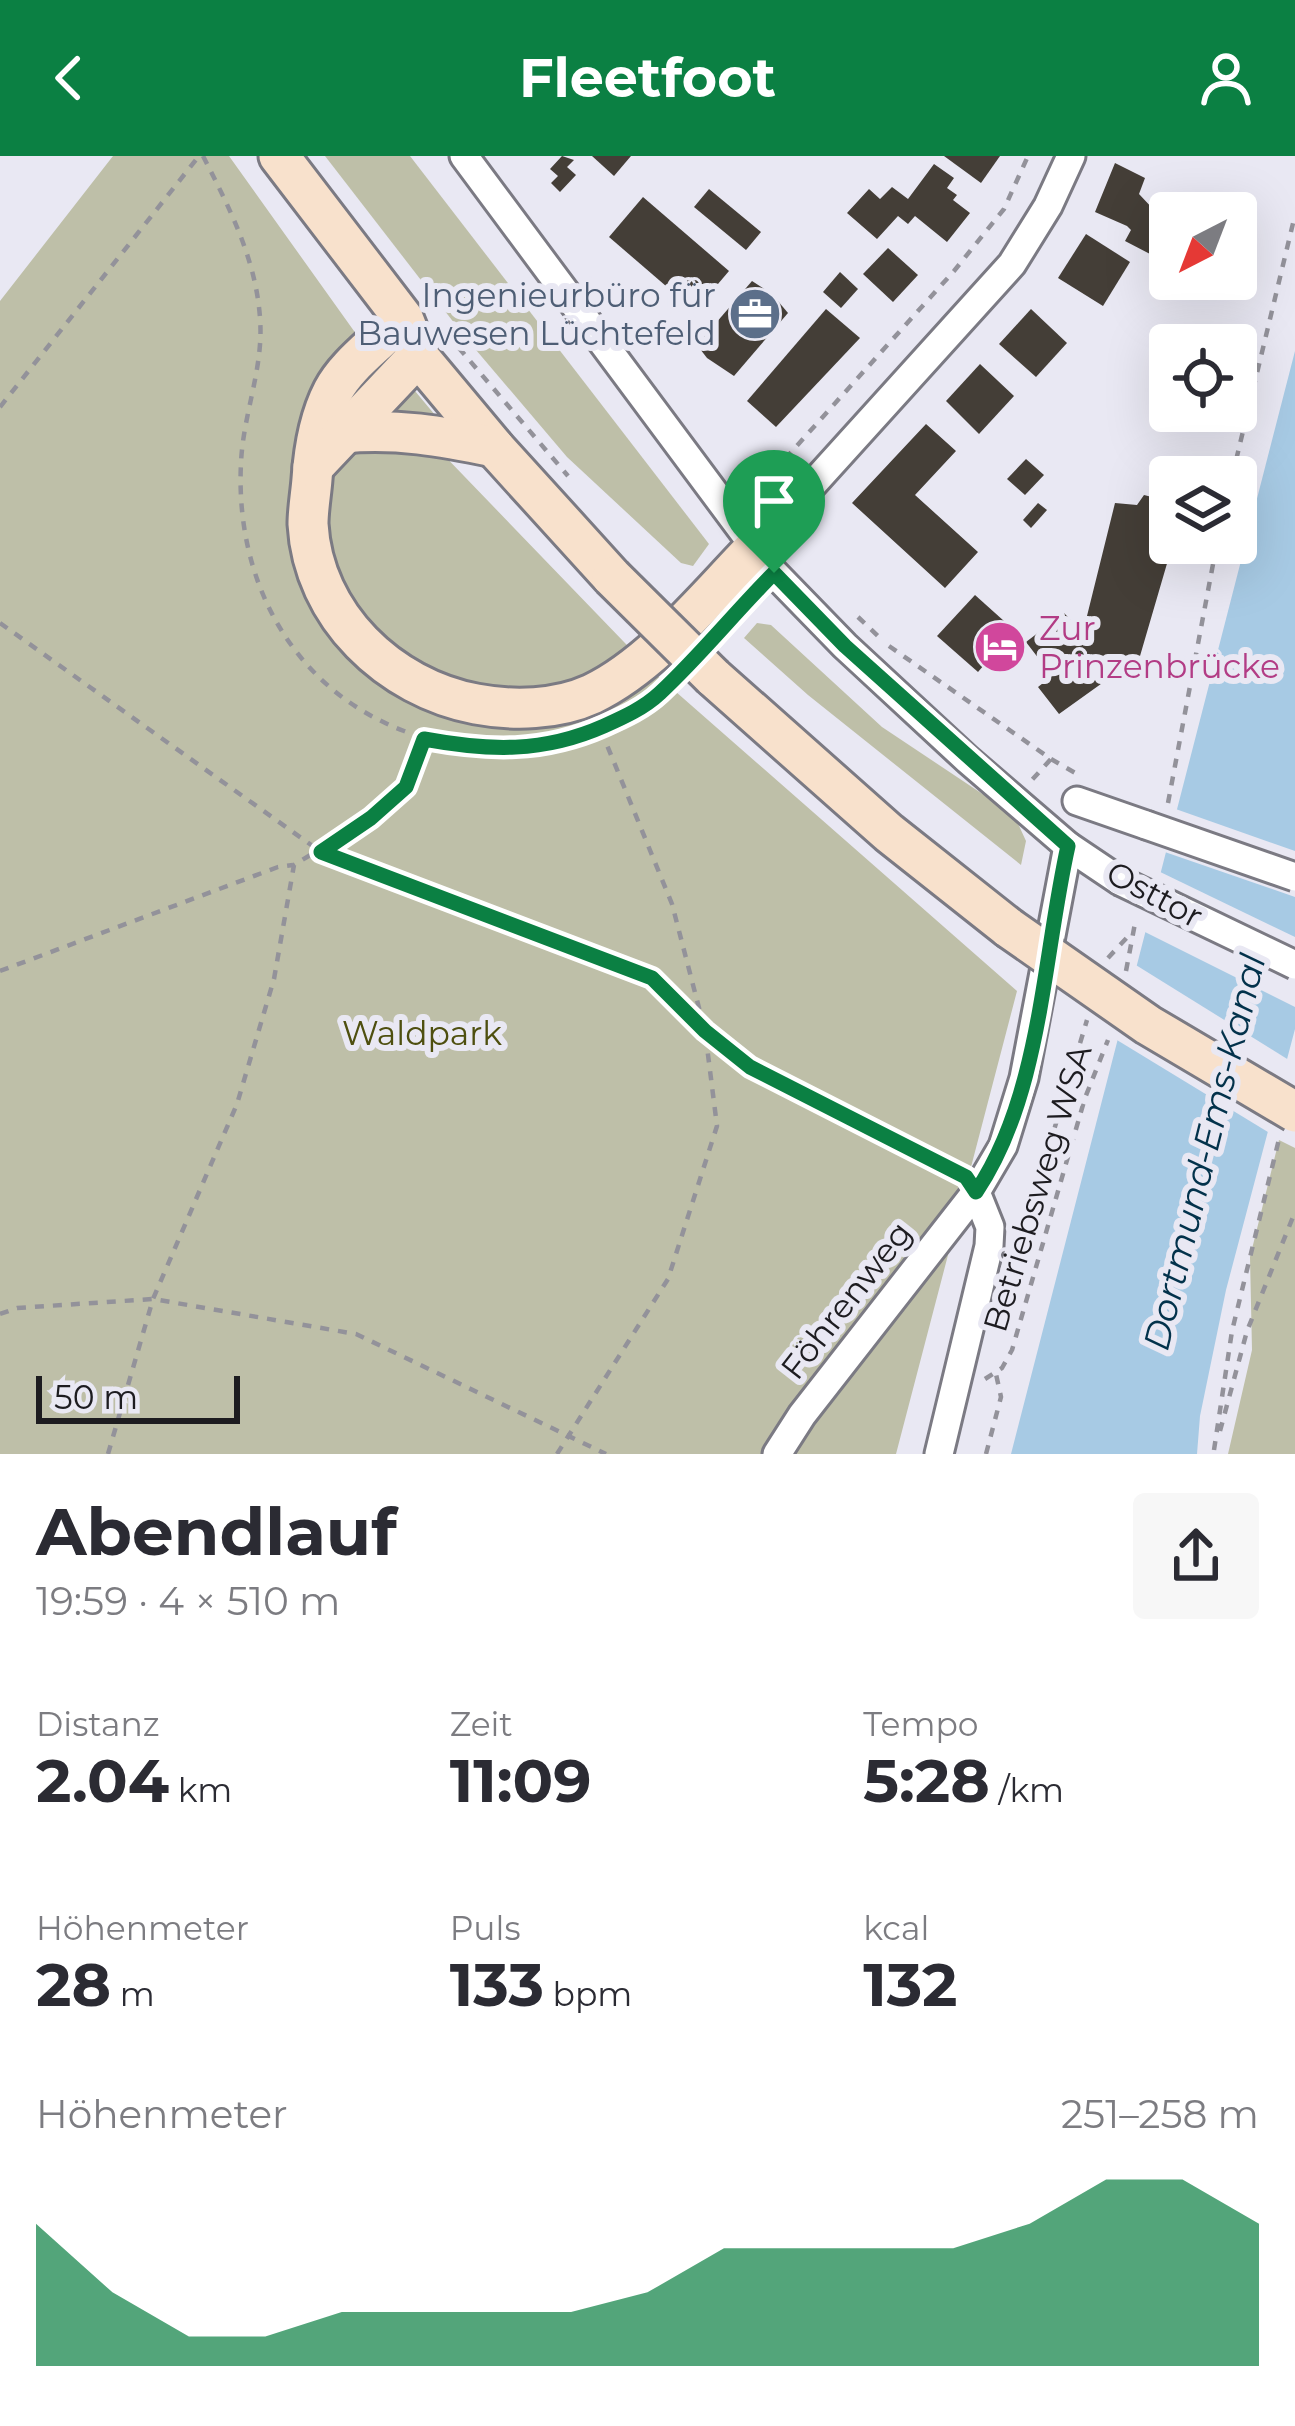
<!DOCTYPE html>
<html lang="de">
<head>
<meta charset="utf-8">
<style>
  :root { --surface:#fff; --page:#f7f7f7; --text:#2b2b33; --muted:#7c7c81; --accent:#0b8043 }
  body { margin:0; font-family:Montserrat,sans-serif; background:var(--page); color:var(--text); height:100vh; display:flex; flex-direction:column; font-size:45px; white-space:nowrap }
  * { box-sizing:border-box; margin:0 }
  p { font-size:39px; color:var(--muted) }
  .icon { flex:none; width:66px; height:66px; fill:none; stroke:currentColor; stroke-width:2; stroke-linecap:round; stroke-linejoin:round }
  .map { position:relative; height:1298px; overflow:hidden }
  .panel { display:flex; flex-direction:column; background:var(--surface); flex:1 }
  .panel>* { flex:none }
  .needle { width:78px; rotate:222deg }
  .controls { position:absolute; left:1149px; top:36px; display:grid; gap:24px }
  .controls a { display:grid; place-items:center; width:108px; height:108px; border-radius:12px; background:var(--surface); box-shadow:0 12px 48px #0002; font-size:60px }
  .scale { position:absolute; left:36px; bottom:30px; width:204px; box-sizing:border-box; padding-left:12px; border:6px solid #1d1c20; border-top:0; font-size:33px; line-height:42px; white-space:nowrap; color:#1d1c20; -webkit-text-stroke:9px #e9e8f3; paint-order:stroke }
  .pin { position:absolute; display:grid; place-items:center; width:102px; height:102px; color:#fff; margin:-123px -51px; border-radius:50% 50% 50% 0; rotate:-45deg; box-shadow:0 0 12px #0007 }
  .pin .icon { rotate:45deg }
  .round { display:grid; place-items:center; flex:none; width:126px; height:126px; border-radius:12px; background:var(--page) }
  .summary { display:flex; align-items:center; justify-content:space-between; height:204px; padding:0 36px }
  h1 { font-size:66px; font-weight:700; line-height:90px }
  .stats { display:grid; grid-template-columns:repeat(3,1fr); gap:18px; height:204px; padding:12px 36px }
  .stats div { display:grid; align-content:center }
  .stats b { font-size:60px; font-weight:700 }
  .stats small { font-size:33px; font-weight:400 }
  .stats p { font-size:33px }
  .chart { height:336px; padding:24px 36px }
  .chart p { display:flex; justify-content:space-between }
  .chart svg { width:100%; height:216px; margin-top:12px; fill:var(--accent); opacity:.7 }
  header { display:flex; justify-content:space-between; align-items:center; height:156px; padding:0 36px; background:var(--accent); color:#fff; font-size:54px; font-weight:700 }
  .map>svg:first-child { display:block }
</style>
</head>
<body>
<header><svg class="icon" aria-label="back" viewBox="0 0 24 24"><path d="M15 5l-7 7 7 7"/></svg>Fleetfoot<svg class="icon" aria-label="person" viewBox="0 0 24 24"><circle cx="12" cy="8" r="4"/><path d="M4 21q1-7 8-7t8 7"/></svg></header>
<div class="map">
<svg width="1295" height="1298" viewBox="0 0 1295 1298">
  <rect width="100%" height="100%" fill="#e9e8f3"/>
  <g fill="#bebfa8">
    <path d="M 113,0 L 229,0 L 399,238 L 410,229 L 440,265 L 437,292 L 651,514 L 1017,835 L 896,1298 L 0,1298 L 0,145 Z"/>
    <path d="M 325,0 L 410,0 L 709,388 L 693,410 L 681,407 L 567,301 L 465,181 Z"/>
    <path d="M 757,467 L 771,469 L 882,571 L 1014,659 L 1026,685 L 1021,709 L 808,539 L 744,482 Z"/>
    <path d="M 1279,984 L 1295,992 L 1295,1298 L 1228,1298 L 1252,1194 L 1250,1101 Z"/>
  </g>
  <path fill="#a7cae4" d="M 1295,195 L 1295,873 L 1226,1134 L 1200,1260 L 1197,1298 L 1011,1298 Z"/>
  <g fill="#e9e8f3">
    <path d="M 1170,651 L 1295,695 L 1295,741 L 1159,694 Z"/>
    <path d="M 1154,713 L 1295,781 L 1295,851 L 1139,773 Z"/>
    <path d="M 1131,806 L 1292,906 L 1273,979 L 1112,881 Z"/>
  </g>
  <g fill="#443e37">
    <path d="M 562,0 L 574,4 L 567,11 L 576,19 L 560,36 L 551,27 L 558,20 L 550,13 Z"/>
    <path d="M 592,0 L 631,0 L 614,20 Z"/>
    <path d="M 944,0 L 1000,0 L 981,27 Z"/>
    <path d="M 1115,7 L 1145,22 L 1139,38 L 1170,71 L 1164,78 L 1170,86 L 1161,82 L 1150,98 L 1125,85 L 1131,74 L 1127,70 L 1095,56 Z"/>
    <path d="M 934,8 L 954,22 L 947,32 L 957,39 L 953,44 L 970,57 L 947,86 L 915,60 L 908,68 L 898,60 L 877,83 L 847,57 L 869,33 L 880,43 L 892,31 L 908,43 Z"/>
    <path d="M 709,33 L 761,76 L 746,94 L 694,51 Z"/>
    <path d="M 643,41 L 729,115 L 695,155 L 609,81 Z"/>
    <path d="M 1086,78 L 1130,106 L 1103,150 L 1058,122 Z"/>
    <path d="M 888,92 L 918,119 L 893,146 L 863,118 Z"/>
    <path d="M 840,116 L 858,133 L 841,152 L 823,136 Z"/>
    <path d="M 752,125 L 772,138 L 788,157 L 734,220 L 707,202 L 697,189 Z"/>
    <path d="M 826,153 L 860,182 L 776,271 L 747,245 Z"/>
    <path d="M 1031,153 L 1067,187 L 1036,221 L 999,188 Z"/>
    <path d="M 980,208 L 1014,240 L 979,278 L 946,245 Z"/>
    <path d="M 926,268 L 956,295 L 915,339 L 978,396 L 945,432 L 852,347 Z"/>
    <path d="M 1026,303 L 1044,319 L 1025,339 L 1007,323 Z"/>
    <path d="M 1144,339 L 1156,342 L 1157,354 L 1170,363 L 1173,387 L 1140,500 L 1059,558 L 1038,531 L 1052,520 L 1026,486 L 1064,457 L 1077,470 L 1086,464 L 1115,347 L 1137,349 Z"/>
    <path d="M 1038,347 L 1047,354 L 1031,372 L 1023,364 Z"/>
    <path d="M 975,439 L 1014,474 L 978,516 L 937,480 Z"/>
  </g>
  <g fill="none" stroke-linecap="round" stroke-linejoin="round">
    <g stroke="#7b7a83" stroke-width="33">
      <g id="street">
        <path d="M 464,0 L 774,417 L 845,490 L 968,604 L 1068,690 L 1120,725"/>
        <path d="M 755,392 L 1012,108 L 1048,50 L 1071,0"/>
        <path d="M 1077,645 L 1146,669"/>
        <path d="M 777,1298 L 802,1259 L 976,1036 L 1003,990 L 1024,922 L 1068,690"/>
        <path d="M 939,1298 L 989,1090 L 990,1071 L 976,1036"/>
      </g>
    </g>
    <g stroke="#7b7a83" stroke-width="45">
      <g id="secondary">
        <path d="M 279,0 L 403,162 L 418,200 L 494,291 L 612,421"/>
        <path d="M 382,181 C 365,197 344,214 333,235 C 319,262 314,292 312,323 C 311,337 308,353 308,368 C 313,460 390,532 476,548 C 513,555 557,554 592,538 C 653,509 708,440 755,392"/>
        <path d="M 343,277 C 396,272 442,280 494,291"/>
        <path d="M 313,311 L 418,200"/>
        <path d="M 713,521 L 889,677 L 1009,772"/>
      </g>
    </g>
    <g stroke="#93929a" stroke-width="4.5" stroke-dasharray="9 9" stroke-linecap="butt">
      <path d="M 203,0 C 229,51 256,103 260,162 C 264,212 243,258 241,307 C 235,423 291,532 404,575 C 460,597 526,600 582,579"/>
      <path d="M 447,178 L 568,320"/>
      <path d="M 0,251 L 199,0"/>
      <path d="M 1232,321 L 1295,59"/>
      <path d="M 749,343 L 954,115 L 1004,53 L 1028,0"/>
      <path d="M 858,461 L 880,482"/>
      <path d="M 0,467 L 321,696 L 652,822 L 705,875 L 750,911 L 956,1015"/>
      <path d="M 889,490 L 1051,603 L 1031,625"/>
      <path d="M 620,563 L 665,532"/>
      <path d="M 1051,603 L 1077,618"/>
      <path d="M 1168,647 L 1217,387"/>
      <path d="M 1108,802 L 1132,776"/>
      <path d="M 0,815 L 278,711 L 293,709"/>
      <path d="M 1126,815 L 1136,762"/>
      <path d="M 1018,1094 L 1087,864"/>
      <path d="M 0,1158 L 17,1152 L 153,1143 L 356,1178 L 606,1298"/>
      <path d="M 985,1223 L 1002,1212 L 1012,1194 L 1085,942 L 1108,884"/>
      <path d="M 1220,1275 L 1247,1175 L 1295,1056"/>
      <path d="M 1214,1294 L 1232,1175 L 1279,983"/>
      <path d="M 108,1298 L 153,1143 L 237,948 L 274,823 L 294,709 L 371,662 L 406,631 L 424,583"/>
      <path d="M 557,1298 L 668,1123 L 717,970 L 705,875 L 672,748 L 600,572"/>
      <path d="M 986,1298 L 1001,1241 L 996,1218"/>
    </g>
    <use href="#street" stroke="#fff" stroke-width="27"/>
    <use href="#secondary" stroke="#f8e1cc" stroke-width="39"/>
    <g stroke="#7b7a83" stroke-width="33" stroke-linecap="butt">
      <g id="street-bridge">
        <path d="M 1146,669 L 1295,721"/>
        <path d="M 1120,725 L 1295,809"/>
      </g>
    </g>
    <g stroke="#7b7a83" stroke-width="45" stroke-linecap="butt">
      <g id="secondary-bridge">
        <path d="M 612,421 L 713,521"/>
        <path d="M 1009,772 L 1148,869 L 1295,956"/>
      </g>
    </g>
    <use href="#street-bridge" stroke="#fff" stroke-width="27"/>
    <use href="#secondary-bridge" stroke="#f8e1cc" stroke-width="39"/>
  </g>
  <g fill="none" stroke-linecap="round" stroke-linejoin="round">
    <g stroke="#fff" stroke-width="24">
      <path id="route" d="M 774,417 L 845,490 L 1068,690 C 1043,801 1041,940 976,1036 L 966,1021 L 750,911 L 705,875 L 652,822 L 321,696 L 371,662 L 406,631 L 424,583 C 489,595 543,597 604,570 C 624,561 644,552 660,537 C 700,500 735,456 774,417 Z"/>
    </g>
    <use href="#route" stroke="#0b8043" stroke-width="15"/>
  </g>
  <defs>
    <g id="office-disc" transform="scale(2.7)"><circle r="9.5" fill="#5c6f8a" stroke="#e9e8f3"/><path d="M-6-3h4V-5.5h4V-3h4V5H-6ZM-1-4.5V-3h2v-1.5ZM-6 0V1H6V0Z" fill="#fff"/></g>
    <g id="hotel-disc" transform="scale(2.7)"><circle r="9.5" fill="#d1479c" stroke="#e9e8f3"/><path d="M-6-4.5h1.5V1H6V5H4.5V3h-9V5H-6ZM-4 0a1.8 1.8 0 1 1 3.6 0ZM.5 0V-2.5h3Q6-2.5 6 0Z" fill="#fff"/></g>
  </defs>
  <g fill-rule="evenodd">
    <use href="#office-disc" x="755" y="158"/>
    <use href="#hotel-disc" x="1000" y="491"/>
  </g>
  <g text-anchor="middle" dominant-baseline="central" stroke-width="12" stroke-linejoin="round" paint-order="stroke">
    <g font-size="33" fill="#4e5e75" stroke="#e9e8f3" text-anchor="end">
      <text x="716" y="139">Ingenieurbüro für<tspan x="716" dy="38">Bauwesen Lüchtefeld</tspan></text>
    </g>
    <g font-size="33" fill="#b23c85" stroke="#e9e8f3" text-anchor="start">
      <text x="1039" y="472">Zur<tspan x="1039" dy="38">Prinzenbrücke</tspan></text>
    </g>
    <g font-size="33" fill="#1d1c20" stroke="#e9e8f3">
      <text transform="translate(1155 738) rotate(28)">Osttor</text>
      <text transform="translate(1037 1032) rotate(-73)">Betriebsweg WSA</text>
      <text transform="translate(846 1144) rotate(-52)">Föhrenweg</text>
    </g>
    <g font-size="33" fill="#4e4f0f" stroke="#e9e8f3">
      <text x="422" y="877">Waldpark</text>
    </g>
    <g font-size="36" font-style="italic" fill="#03324b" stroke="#e9e8f3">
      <text transform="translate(1204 996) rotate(-76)">Dortmund-Ems-Kanal</text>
    </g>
  </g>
</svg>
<div class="controls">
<a><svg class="needle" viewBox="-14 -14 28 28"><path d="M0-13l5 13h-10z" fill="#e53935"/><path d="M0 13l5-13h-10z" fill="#7c7c81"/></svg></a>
<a><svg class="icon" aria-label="locate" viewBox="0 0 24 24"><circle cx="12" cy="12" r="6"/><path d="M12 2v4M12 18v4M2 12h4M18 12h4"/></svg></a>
<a><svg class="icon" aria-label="layers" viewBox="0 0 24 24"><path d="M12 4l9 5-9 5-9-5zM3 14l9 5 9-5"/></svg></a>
</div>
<div class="scale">50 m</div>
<div class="pin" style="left:774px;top:417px;background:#1e9e55"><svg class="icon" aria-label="arrive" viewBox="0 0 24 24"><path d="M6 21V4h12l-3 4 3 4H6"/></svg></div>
</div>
<section class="panel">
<div class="summary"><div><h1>Abendlauf</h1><p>19:59 · 4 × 510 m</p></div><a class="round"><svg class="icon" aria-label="share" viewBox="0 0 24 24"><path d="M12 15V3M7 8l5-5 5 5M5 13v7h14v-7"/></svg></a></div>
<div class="stats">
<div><p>Distanz</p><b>2.04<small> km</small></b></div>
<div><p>Zeit</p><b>11:09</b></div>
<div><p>Tempo</p><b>5:28<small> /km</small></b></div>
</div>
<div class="stats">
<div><p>Höhenmeter</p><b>28<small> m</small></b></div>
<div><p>Puls</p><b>133<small> bpm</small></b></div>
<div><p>kcal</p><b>132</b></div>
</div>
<div class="chart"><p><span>Höhenmeter</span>251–258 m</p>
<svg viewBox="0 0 160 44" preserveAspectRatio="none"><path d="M0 44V15L10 29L20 38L30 38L40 33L50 33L60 33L70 33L80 29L90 20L100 20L110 20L120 20L130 15L140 6L150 6L160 15V44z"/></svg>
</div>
</section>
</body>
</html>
